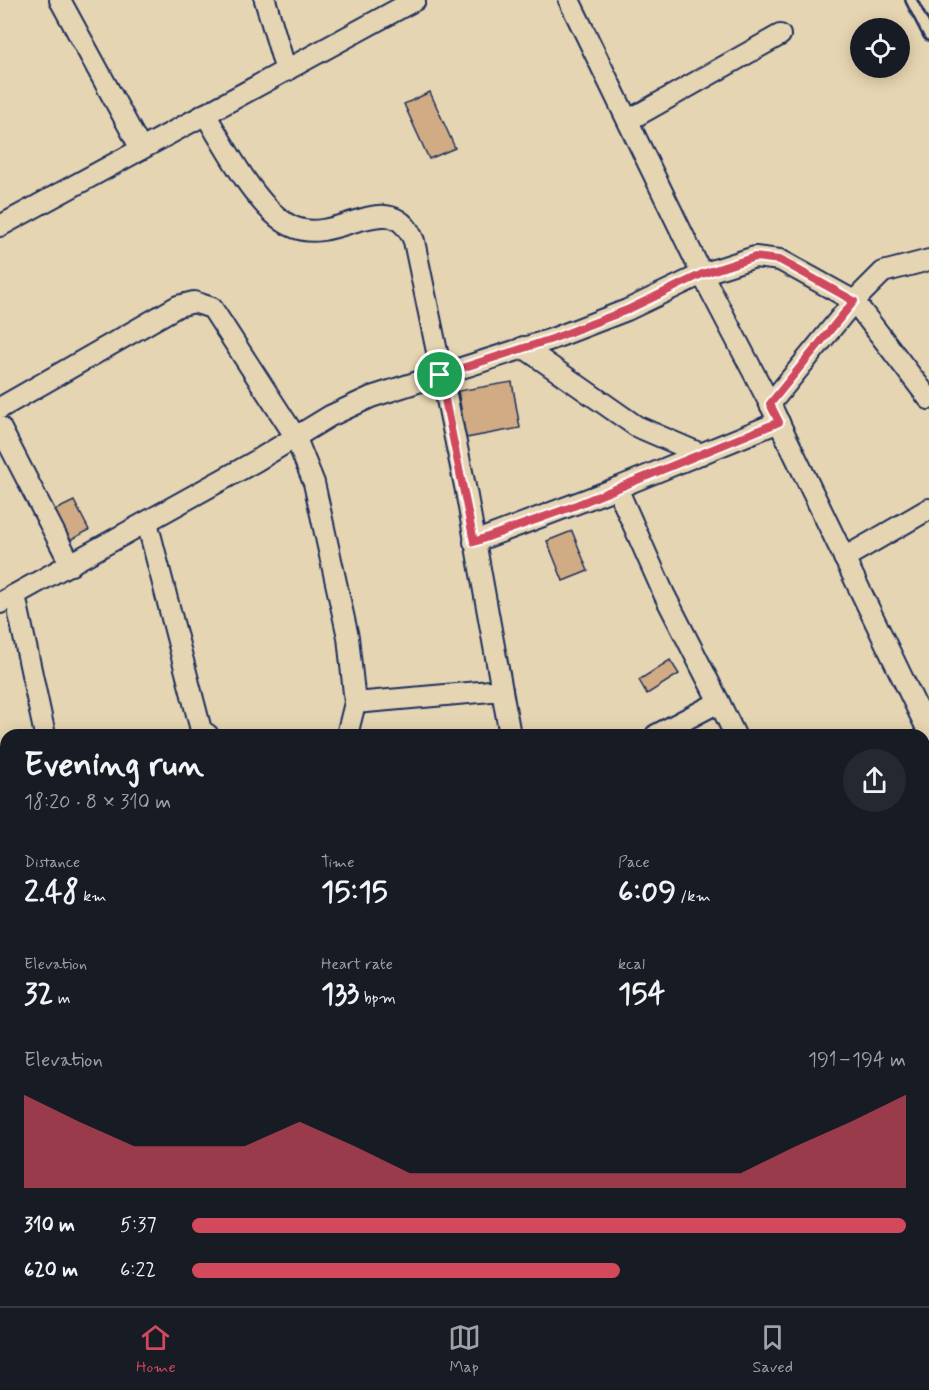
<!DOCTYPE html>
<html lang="en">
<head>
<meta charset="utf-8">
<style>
  :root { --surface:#171b24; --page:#242831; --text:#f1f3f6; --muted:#9ea1a6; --line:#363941; --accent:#d1495b }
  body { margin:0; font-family:Mynerve,sans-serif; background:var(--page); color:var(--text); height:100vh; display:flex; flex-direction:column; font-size:22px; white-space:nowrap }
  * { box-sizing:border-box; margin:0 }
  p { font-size:20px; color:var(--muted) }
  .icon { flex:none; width:33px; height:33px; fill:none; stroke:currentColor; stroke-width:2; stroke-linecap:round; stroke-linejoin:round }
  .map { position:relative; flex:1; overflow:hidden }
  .panel { position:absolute; left:0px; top:729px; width:930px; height:578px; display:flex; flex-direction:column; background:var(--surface); border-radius:18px 18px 0 0; box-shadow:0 3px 15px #0003 }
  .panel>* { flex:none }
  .fabs { position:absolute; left:850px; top:18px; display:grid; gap:12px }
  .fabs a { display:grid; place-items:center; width:60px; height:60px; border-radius:50%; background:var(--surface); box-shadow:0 3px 15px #0003; font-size:30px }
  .pin { position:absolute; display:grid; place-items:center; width:51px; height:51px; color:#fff; margin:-26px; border:3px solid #fff; border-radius:50%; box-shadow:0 2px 6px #0007 }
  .round { display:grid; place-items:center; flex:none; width:63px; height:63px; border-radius:32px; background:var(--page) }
  .headline { display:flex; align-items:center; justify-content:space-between; height:102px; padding:0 24px }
  h1 { font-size:33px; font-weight:700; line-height:45px }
  .metrics { display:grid; grid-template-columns:repeat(3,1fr); gap:9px; height:102px; padding:6px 24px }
  .metrics div { display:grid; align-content:center }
  .metrics b { font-size:30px; font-weight:700 }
  .metrics small { font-size:16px; font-weight:400 }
  .metrics p { font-size:16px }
  .chart { height:168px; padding:12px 24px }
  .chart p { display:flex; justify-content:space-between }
  .chart svg { width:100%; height:108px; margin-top:6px; fill:var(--accent); opacity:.7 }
  ul { padding:0 24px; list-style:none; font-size:20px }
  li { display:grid; grid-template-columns:96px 72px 1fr; align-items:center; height:45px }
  li i { height:15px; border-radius:8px; background:var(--accent) }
  .tab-bar { display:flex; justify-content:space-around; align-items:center; height:84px; border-top:2px solid var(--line); background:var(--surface); font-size:16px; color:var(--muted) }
  .tab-bar a { display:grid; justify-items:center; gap:3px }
  .tab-bar .on { color:var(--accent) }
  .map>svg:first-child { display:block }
</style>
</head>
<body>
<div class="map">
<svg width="929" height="1306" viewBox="0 0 929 1306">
  <rect width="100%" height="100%" fill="#e6d5b2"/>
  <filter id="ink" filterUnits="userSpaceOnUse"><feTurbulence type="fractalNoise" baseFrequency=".0167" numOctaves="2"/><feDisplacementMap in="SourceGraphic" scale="12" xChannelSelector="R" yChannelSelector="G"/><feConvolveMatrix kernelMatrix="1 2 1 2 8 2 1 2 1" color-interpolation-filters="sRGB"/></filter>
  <g filter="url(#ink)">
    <g fill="#d1ab83" stroke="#1b2f5e" stroke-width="1.5">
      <path d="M 430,92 L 455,148 L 429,159 L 404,104 Z"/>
      <path d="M 512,382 L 520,428 L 466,438 L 458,391 Z"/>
      <path d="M 74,501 L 89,530 L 67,542 L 51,512 Z"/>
      <path d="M 572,531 L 588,571 L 563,581 L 547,541 Z"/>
      <path d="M 670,660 L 679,674 L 647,694 L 639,680 Z"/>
      <path d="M 924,815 L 929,825 L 929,851 L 924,853 Z"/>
      <path d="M 6,845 L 6,897 L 0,899 L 0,847 Z"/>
      <path d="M 6,903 L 6,949 L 0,951 L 0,905 Z"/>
      <path d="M 6,955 L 6,1005 L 0,981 L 0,956 Z"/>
      <path d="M 929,980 L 929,1011 L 924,1012 L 924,982 Z"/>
      <path d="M 178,1300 L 229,1300 L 231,1306 L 180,1306 Z"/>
      <path d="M 235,1300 L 293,1300 L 294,1305 L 236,1306 Z"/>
      <path d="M 632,1300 L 660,1300 L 661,1306 L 632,1306 Z"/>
      <path d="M 857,1301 L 857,1306 L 827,1306 L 827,1303 Z"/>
    </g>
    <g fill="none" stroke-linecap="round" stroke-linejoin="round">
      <g stroke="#1b2f5e" stroke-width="14">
        <path id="service" d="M 911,0 L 929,35"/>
      </g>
      <g stroke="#1b2f5e" stroke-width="24">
        <g id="minor">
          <path d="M 60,0 L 141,149"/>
          <path d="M 265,0 L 286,71"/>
          <path d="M 569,0 L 702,274 L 770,404 L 929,733"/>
          <path d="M 205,114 C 225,146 260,216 296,228 C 338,244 391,184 414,241 L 466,491 L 510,735"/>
          <path d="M 629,120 L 780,35"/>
          <path d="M 0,226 L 415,0"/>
          <path d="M 523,347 L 636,426 L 701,454"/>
          <path d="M 770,404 L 854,301 L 929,399"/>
          <path d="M 0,408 L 178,306 L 194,302 L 212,308 L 295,436 L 314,483 L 348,637 L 355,703 L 347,735"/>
          <path d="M 0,427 L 71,565"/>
          <path d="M 617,488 L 779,422"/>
          <path d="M 147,522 L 201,730 L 208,735"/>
          <path d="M 474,542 L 617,488 L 664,594 L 719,702"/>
          <path d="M 844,558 L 929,509"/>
          <path d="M 15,595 L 45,735"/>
          <path d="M 0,603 L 256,461 L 330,416 L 371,397 L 552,339 L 627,310 L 702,274 L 755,257 L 780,260 L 854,301 L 883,272 L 929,260"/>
          <path d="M 355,703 L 502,690"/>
          <path d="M 656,735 L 719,702 L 735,735"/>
          <path d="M 924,782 L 929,779"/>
          <path d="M 924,954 L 929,951"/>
          <path d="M 924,1064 L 929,1062"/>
          <path d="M 0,1126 L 6,1149"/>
          <path d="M 924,1224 L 929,1223"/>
          <path d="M 0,1225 L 6,1246"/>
          <path d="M 22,1300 L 23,1306"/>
          <path d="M 162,1300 L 164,1306"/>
          <path d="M 313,1300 L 315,1306"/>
          <path d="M 471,1300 L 472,1306"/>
          <path d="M 568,1300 L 570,1306"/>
          <path d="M 660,1300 L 661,1306"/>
          <path d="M 759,1300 L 771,1306"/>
          <path d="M 920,1300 L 922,1306"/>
          <path d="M 357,1306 L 382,1300"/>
        </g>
      </g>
      <use href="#service" stroke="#e6d5b2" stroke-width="9"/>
      <use href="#minor" stroke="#e6d5b2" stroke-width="20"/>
    </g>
  </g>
  <g fill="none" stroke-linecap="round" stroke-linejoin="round" filter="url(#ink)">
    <g stroke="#fff" stroke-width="12">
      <path id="route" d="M 755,257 L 780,260 L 854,301 L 770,404 L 779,422 L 569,508 L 474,542 L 440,375 L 552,339 L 627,310 L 702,274 Z"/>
    </g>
    <use href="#route" stroke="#d1495b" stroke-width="8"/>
  </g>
</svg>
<div class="fabs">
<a><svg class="icon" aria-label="locate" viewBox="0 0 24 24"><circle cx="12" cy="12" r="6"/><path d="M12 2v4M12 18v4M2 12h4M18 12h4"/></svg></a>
</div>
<div class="pin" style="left:440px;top:375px;background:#1e9e55"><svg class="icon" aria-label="arrive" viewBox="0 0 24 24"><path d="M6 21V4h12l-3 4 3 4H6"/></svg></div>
<section class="panel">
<div class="headline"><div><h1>Evening run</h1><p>18:20 · 8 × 310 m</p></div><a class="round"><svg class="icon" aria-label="share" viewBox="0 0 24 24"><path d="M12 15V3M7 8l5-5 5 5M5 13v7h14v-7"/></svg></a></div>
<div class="metrics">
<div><p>Distance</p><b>2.48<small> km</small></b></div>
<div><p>Time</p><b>15:15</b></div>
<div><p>Pace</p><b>6:09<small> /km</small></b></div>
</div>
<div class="metrics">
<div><p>Elevation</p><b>32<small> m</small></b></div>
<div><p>Heart rate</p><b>133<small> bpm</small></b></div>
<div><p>kcal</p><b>154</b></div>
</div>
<div class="chart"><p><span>Elevation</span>191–194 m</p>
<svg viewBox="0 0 160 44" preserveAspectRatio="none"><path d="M0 44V6L10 17L20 27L30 27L40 27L50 17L60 27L70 38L80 38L90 38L100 38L110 38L120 38L130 38L140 27L150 17L160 6V44z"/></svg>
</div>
<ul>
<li><b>310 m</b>5:37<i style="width:100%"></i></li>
<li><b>620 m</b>6:22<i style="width:60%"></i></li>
</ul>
</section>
</div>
<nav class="tab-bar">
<a class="on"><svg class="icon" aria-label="home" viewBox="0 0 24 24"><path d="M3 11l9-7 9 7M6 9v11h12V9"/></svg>Home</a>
<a><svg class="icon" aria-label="map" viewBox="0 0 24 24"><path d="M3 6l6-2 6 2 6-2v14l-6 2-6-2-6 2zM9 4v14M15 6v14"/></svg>Map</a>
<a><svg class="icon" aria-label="saved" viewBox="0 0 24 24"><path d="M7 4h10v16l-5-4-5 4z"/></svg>Saved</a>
</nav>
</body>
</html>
